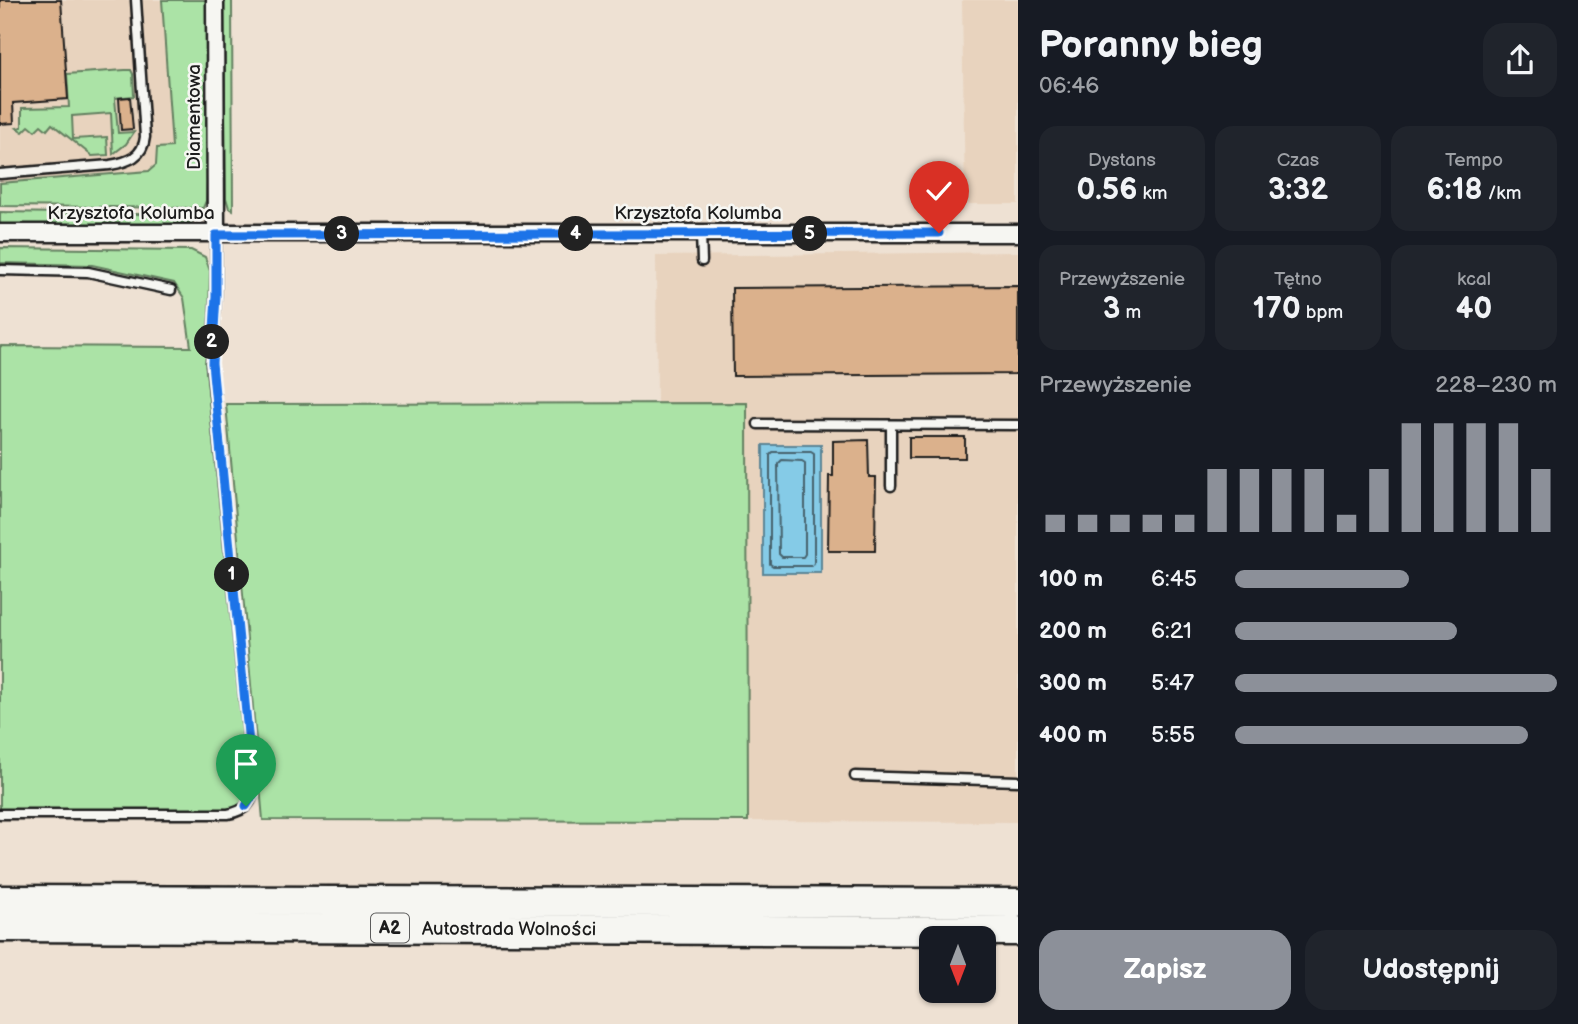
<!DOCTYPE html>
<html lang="pl">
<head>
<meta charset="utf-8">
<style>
  :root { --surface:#171b24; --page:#20242c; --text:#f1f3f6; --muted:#9ea1a6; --accent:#8c9099 }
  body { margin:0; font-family:"Balsamiq Sans",sans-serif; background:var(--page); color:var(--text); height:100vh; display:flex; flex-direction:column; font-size:26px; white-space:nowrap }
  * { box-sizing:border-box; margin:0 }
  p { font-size:23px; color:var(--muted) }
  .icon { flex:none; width:38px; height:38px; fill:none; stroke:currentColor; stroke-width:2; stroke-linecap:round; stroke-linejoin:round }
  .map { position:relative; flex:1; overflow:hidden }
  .drawer { display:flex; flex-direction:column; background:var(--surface); width:560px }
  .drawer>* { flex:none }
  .needle { width:46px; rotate:180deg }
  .tools { position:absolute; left:919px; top:926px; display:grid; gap:14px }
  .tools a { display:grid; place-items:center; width:77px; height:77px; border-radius:14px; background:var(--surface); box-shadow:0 2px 5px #0004; font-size:35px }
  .pin { position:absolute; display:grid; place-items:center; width:60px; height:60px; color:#fff; margin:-72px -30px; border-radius:50% 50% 50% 0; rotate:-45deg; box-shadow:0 0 7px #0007 }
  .pin .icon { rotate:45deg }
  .km { position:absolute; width:35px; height:35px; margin:-18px; border-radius:50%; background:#222; color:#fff; font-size:19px; line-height:35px; text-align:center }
  .round { display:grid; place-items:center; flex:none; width:74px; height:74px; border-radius:21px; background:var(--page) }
  .summary { display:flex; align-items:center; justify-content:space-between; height:119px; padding:0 21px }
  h1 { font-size:38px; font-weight:600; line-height:52px }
  .stats { display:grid; grid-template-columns:repeat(3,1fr); gap:10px; height:119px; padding:7px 21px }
  .stats div { display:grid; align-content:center; border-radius:18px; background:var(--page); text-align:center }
  .stats b { font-size:30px; font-weight:600 }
  .stats small { font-size:19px; font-weight:400 }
  .stats p { font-size:19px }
  .chart { height:196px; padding:14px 21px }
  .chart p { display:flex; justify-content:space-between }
  .chart svg { width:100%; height:126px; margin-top:7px; stroke:var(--accent); stroke-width:6 }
  .button { display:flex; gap:14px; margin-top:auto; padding:14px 21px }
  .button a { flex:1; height:80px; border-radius:21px; background:var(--accent); color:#fff; font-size:28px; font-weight:600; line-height:80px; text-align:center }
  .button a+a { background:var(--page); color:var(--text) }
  ul { padding:0 21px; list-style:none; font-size:23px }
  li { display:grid; grid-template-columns:112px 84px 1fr; align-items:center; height:52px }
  li i { height:18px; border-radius:9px; background:var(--accent) }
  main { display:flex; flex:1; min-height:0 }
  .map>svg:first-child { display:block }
</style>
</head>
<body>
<main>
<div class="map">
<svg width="1018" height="1024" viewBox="0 0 1018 1024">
  <rect width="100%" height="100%" fill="#eee1d3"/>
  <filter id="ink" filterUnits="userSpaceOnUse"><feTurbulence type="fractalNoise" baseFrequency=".0143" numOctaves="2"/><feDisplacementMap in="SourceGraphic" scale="14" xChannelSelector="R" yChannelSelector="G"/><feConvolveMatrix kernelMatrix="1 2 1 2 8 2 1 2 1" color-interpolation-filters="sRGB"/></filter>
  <g filter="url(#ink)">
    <g fill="#e8d3be">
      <path d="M 0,0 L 188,0 L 188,186 L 92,206 L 0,206 Z"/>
      <path d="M 962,0 L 1018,0 L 1018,204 L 965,204 Z"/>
      <path d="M 1018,252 L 1018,822 L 748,821 L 747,403 L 657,404 L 656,256 Z"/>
    </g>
    <g fill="#abe3a6" stroke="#648061" stroke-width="2">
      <path d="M 162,0 L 206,0 L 207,182 L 206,201 L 203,208 L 0,206 L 0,183 L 149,171 L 156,165 L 157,148 L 172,147 Z"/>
      <path d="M 224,0 L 232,0 L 233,210 L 229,208 L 226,198 Z"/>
      <path d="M 125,70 L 131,70 L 133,74 L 134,96 L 115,98 L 118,133 L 134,132 L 126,144 L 113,154 L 111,113 L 72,116 L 73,139 L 107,137 L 108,155 L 92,156 L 52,124 L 47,130 L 41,125 L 35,131 L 29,126 L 23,132 L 17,128 L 22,127 L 22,108 L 69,107 L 67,74 Z"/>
      <path d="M 0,212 L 201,215 L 191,222 L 169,225 L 0,224 Z"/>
      <path d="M 0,248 L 191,250 L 205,257 L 210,271 L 208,364 L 250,791 L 246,800 L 234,809 L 0,811 L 0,346 L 191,347 L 184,298 L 174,283 L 92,265 L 0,263 Z"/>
      <path d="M 747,403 L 748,821 L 263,820 L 226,404 Z"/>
    </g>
    <rect fill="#85cbe7" stroke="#5b8596" stroke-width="2" x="763" y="445" width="58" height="128"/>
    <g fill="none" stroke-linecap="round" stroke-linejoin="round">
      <g stroke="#46626d" stroke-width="2">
        <path d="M 773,452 L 811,452 L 814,454 L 814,563 L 812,566 L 773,566 L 770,564 L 770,455 Z"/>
        <path d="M 782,460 L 802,461 L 805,463 L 805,554 L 803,557 L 782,557 L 779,554 L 778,464 Z"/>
      </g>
    </g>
    <g fill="#dbb18c" stroke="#1c1c1c" stroke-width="2">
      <path d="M 0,0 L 61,0 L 68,99 L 13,103 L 14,123 L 0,124 Z"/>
      <path d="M 130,97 L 133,129 L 121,130 L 119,98 Z"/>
      <path d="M 1018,286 L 1018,374 L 733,376 L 732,288 Z"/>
      <rect x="909" y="437" width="56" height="21"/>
      <path d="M 868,440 L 869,477 L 876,477 L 875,551 L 828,551 L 829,476 L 833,476 L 833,441 Z"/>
    </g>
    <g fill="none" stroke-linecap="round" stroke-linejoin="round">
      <g stroke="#1c1c1c" stroke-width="13">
        <g id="lane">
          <path d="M 0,174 L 110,165 C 128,162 143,157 145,137 L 136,0"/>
          <path d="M 701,234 L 702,261"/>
          <path d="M 0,270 L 88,272 L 171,290"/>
          <path d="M 758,424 L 1018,425"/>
          <path d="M 891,425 L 891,486"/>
          <path d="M 855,776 L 1018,781"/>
          <path d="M 0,814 L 228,814 C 245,811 254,802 253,785 L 211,363 L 216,296 L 216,235"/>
        </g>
      </g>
      <g stroke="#1c1c1c" stroke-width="21">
        <g id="street">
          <path d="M 215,0 L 216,235"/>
          <path d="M 0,233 L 1018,233"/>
        </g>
      </g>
      <g stroke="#1c1c1c" stroke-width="33">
        <g id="highway">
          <path d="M 0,900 L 1018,903"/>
          <path id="s1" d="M 0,927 L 1018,931"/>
        </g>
      </g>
      <use href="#lane" stroke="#f6f6f2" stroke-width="8"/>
      <use href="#street" stroke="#f6f6f2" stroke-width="16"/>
      <use href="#highway" stroke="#f6f6f2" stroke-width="28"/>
    </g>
  </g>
  <g fill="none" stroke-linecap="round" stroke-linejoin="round" filter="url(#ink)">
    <g stroke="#fff" stroke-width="14">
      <path id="route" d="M 246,806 L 253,795 L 253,785 L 212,363 L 216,296 L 216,235 L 939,233"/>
    </g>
    <use href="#route" stroke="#1a73e8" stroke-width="9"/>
  </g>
  <g text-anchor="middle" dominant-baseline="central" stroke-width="5" stroke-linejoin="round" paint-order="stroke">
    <rect fill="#f6f6f2" stroke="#5d5d5c" stroke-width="2" x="371" y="913.5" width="38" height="29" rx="5"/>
    <g font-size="18" font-weight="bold" fill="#1c1c1c">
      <text x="390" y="928">A2</text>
    </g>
    <g font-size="19" fill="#1c1c1c" stroke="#f6f6f2">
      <text transform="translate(194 117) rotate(-90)">Diamentowa</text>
      <text x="131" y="213">Krzysztofa Kolumba</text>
      <text x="698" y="213">Krzysztofa Kolumba</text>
      <text stroke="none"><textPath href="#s1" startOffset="509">Autostrada Wolności</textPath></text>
    </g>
  </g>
</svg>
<div class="tools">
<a><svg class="needle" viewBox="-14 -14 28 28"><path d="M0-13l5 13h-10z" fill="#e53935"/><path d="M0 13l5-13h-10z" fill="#9ea1a6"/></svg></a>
</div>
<div class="pin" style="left:246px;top:806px;background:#1e9e55"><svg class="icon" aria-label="arrive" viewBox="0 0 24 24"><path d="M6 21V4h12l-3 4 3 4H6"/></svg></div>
<div class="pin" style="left:939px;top:233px;background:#d93025"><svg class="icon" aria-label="check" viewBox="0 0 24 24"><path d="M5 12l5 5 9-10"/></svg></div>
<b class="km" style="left:232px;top:575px">1</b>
<b class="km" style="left:212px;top:342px">2</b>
<b class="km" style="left:342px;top:234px">3</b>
<b class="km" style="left:576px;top:234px">4</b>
<b class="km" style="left:810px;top:234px">5</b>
</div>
<section class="drawer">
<div class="summary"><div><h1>Poranny bieg</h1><p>06:46</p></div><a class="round"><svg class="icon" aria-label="share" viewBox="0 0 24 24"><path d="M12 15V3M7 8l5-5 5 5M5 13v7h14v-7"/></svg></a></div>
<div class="stats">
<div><p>Dystans</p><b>0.56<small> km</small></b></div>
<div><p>Czas</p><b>3:32</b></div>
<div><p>Tempo</p><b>6:18<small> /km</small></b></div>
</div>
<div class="stats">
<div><p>Przewyższenie</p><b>3<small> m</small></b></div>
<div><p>Tętno</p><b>170<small> bpm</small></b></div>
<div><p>kcal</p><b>40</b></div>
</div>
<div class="chart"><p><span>Przewyższenie</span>228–230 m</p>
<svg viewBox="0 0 160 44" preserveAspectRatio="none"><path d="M5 44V38M15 44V38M25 44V38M35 44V38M45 44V38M55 44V22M65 44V22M75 44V22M85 44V22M95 44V38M105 44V22M115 44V6M125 44V6M135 44V6M145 44V6M155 44V22"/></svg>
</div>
<ul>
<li><b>100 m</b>6:45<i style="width:54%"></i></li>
<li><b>200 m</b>6:21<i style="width:69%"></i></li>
<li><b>300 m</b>5:47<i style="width:100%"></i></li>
<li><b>400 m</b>5:55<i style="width:91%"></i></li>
</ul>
<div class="button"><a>Zapisz</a><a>Udostępnij</a></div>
</section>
</main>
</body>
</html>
